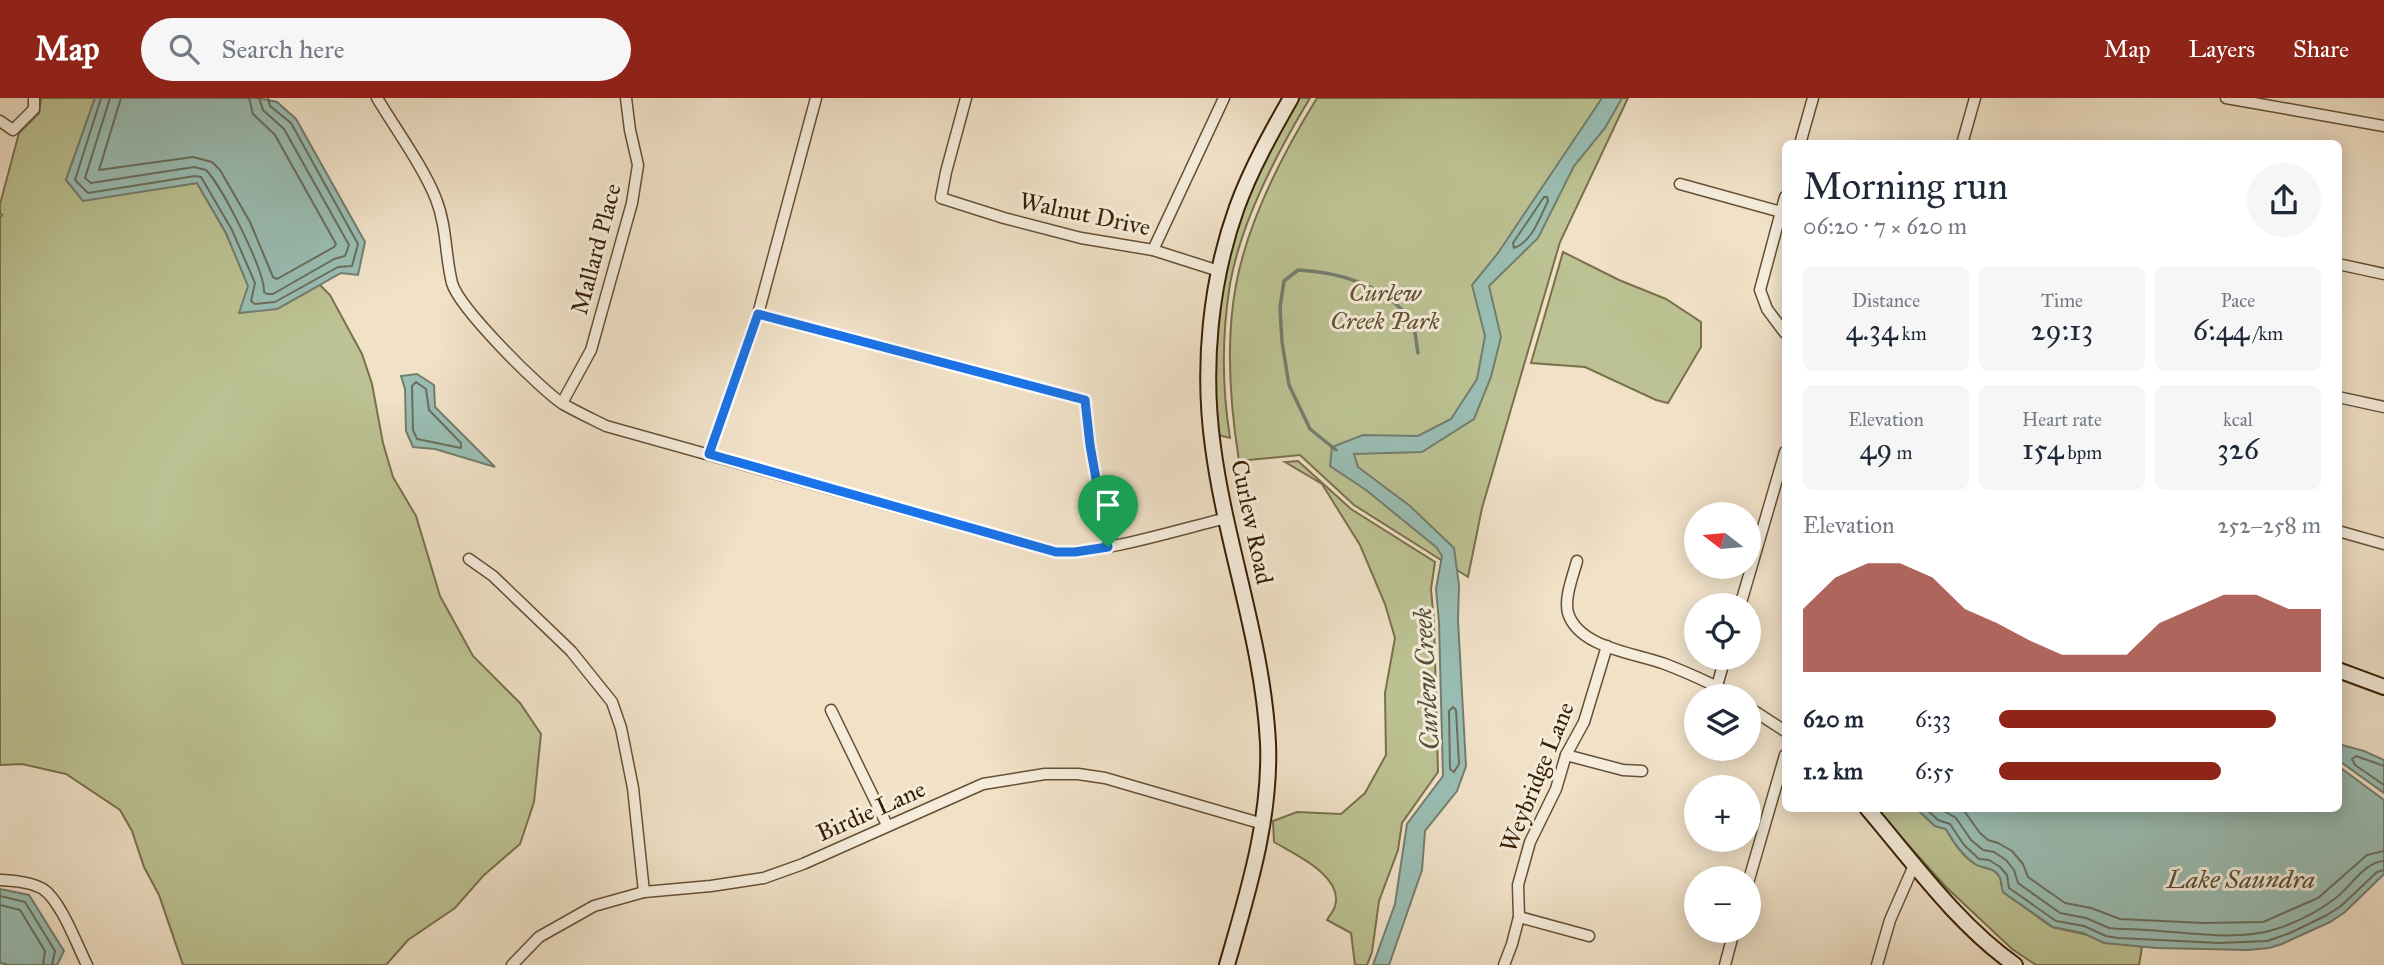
<!DOCTYPE html>
<html lang="en">
<head>
<meta charset="utf-8">
<style>
  :root { --surface:#fff; --page:#f6f6f7; --text:#1f2937; --muted:#747a83; --accent:#8f2418 }
  body { margin:0; font-family:"IM FELL Great Primer",serif; background:var(--page); color:var(--text); height:100vh; display:flex; flex-direction:column; font-size:26px; white-space:nowrap }
  * { box-sizing:border-box; margin:0 }
  p { font-size:23px; color:var(--muted) }
  .icon { flex:none; width:38px; height:38px; fill:none; stroke:currentColor; stroke-width:2; stroke-linecap:round; stroke-linejoin:round }
  .map { position:relative; flex:1; overflow:hidden }
  .details { position:absolute; left:1782px; top:42px; width:560px; height:672px; display:flex; flex-direction:column; background:var(--surface); border-radius:10px; box-shadow:0 4px 18px #0003 }
  .details>* { flex:none }
  .needle { width:46px; rotate:286deg }
  .tools { position:absolute; left:1684px; top:404px; display:grid; gap:14px }
  .tools a { display:grid; place-items:center; width:77px; height:77px; border-radius:50%; background:var(--surface); box-shadow:0 4px 18px #0003; font-size:35px }
  .pin { position:absolute; display:grid; place-items:center; width:60px; height:60px; color:#fff; margin:-72px -30px; border-radius:50% 50% 50% 0; rotate:-45deg; box-shadow:0 0 7px #0007 }
  .pin .icon { rotate:45deg }
  .round { display:grid; place-items:center; flex:none; width:74px; height:74px; border-radius:37px; background:var(--page) }
  .head { display:flex; align-items:center; justify-content:space-between; height:119px; padding:0 21px }
  h1 { font-size:38px; font-weight:600; line-height:52px }
  .stats { display:grid; grid-template-columns:repeat(3,1fr); gap:10px; height:119px; padding:7px 21px }
  .stats div { display:grid; align-content:center; border-radius:10px; background:var(--page); text-align:center }
  .stats b { font-size:30px; font-weight:600 }
  .stats small { font-size:19px; font-weight:400 }
  .stats p { font-size:19px }
  .chart { height:196px; padding:14px 21px }
  .chart p { display:flex; justify-content:space-between }
  .chart svg { width:100%; height:126px; margin-top:7px; fill:var(--accent); opacity:.7 }
  ul { padding:0 21px; list-style:none; font-size:23px }
  li { display:grid; grid-template-columns:112px 84px 1fr; align-items:center; height:52px }
  li i { height:18px; border-radius:9px; background:var(--accent) }
  header { display:flex; align-items:center; gap:42px; box-sizing:border-box; height:98px; padding:0 35px; background:var(--accent); color:#fff }
  header strong { font-size:33px }
  nav { display:flex; gap:38px; margin-inline-start:auto; font-size:24px }
  .search { width:490px; height:63px; background:var(--page); display:flex; align-items:center; gap:18px; box-sizing:border-box; padding:0 24px; border-radius:38px; color:var(--muted); font-size:26px }
  .map>svg:first-child { display:block }
</style>
</head>
<body>
<header>
<strong>Map</strong>
<div class="search"><svg class="icon" aria-label="search" viewBox="0 0 24 24"><circle cx="10" cy="10" r="6"/><path d="M15 15l6 6"/></svg>Search here</div>
<nav><a>Map</a><a>Layers</a><a>Share</a></nav>
</header>
<div class="map">
<svg width="2384" height="867" viewBox="0 0 2384 867">
  <rect width="100%" height="100%" fill="#f0e1c7"/>
  <filter id="stains"><feTurbulence type="fractalNoise" baseFrequency=".00286" numOctaves="4"/><feColorMatrix values="0 0 0 0 .2 0 0 0 0 .09 0 0 0 0 .02 0 0 0 .5 -.17"/></filter>
  <radialGradient id="worn" r=".72"><stop offset=".6" stop-color="#630" stop-opacity="0"/><stop offset="1" stop-color="#630" stop-opacity=".3"/></radialGradient>
  <g fill="#bcc293" stroke="#7a704c" stroke-width="2">
    <path d="M 41,0 L 95,0 L 66,82 L 83,102 L 197,85 L 226,135 L 249,188 L 277,211 L 320,187 L 330,197 L 362,256 L 372,286 L 383,345 L 393,379 L 416,418 L 440,498 L 473,558 L 520,605 L 541,636 L 534,704 L 520,746 L 483,778 L 455,810 L 408,842 L 386,867 L 183,867 L 159,797 L 144,769 L 132,733 L 120,712 L 66,676 L 22,666 L 0,667 L 0,120 L 2,117 L 0,115 L 0,106 L 19,35 L 39,15 Z"/>
    <path d="M 1299,0 L 1310,0 C 1278,53 1241,124 1230,186 C 1222,236 1222,290 1230,340 L 1218,337 C 1207,217 1231,101 1299,0 Z"/>
    <path d="M 1317,0 L 1628,0 L 1560,144 L 1482,410 L 1468,479 L 1354,407 L 1300,357 L 1239,363 C 1230,306 1225,245 1236,187 C 1248,122 1283,55 1317,0 Z"/>
    <path d="M 1563,154 L 1619,182 L 1666,201 L 1701,224 L 1701,249 L 1668,305 L 1656,302 L 1585,269 L 1531,265 Z"/>
    <path d="M 1298,363 L 1351,411 L 1435,464 L 1431,491 L 1434,524 L 1438,674 L 1402,725 L 1398,752 L 1379,803 L 1372,854 L 1367,867 L 1355,867 L 1351,835 L 1327,822 C 1329,818 1334,813 1335,808 C 1344,778 1294,756 1274,744 L 1273,723 L 1297,714 L 1341,716 L 1365,695 L 1386,657 L 1385,595 L 1395,540 L 1385,506 L 1360,447 L 1322,386 L 1285,364 Z"/>
    <path d="M 1876,711 L 1917,711 L 1935,728 L 1946,731 C 1953,744 1962,758 1975,766 C 1982,771 1993,768 1999,778 C 2002,782 2001,789 2003,794 L 2052,829 L 2142,849 L 2139,867 L 2036,867 L 2012,851 L 1946,789 Z"/>
  </g>
  <g fill="#9abeb4" stroke="#737e6e" stroke-width="2">
    <path d="M 95,0 L 258,0 L 277,4 L 296,21 L 365,144 L 358,177 L 341,175 L 277,211 L 239,215 L 248,188 L 226,135 L 197,85 L 83,103 L 66,82 Z"/>
    <path d="M 1602,0 L 1622,0 L 1605,30 L 1574,68 L 1538,140 L 1489,188 L 1501,239 L 1491,279 L 1474,321 L 1422,354 L 1354,356 L 1358,369 L 1410,408 L 1454,450 L 1459,487 L 1458,522 L 1466,668 L 1457,693 L 1425,733 L 1422,772 L 1389,867 L 1373,867 L 1395,806 L 1407,726 L 1443,678 L 1439,524 L 1436,491 L 1442,458 L 1436,449 L 1366,392 L 1330,368 L 1332,349 L 1363,337 L 1418,338 L 1451,321 L 1477,281 L 1485,238 L 1472,187 L 1498,155 Z"/>
    <path d="M 417,276 L 434,287 L 435,309 L 495,369 L 435,351 L 413,349 L 406,333 L 405,291 L 401,278 Z"/>
    <path d="M 2338,646 L 2364,653 L 2384,662 L 2384,695 L 2338,662 Z"/>
    <path d="M 2338,668 L 2384,702 L 2384,776 L 2345,814 L 2330,824 L 2282,846 L 2269,850 L 2248,852 L 2157,850 L 2104,845 L 2083,835 L 2053,829 L 2003,794 C 2001,789 2002,782 1999,778 C 1993,768 1982,771 1975,766 C 1962,757 1953,744 1946,731 L 1935,728 L 1917,711 L 2338,710 Z"/>
    <path d="M 0,791 L 29,797 L 64,853 L 57,867 L 9,867 L 0,865 Z"/>
  </g>
  <g fill="none" stroke-linecap="round" stroke-linejoin="round">
    <g stroke="#696e5c" stroke-width="2">
      <path d="M 101,0 L 75,82 L 88,95 L 195,78 L 201,79 L 232,132 L 255,185 L 251,203 L 255,206 L 275,204 L 338,169 L 352,168 L 358,146 L 291,25 L 270,8 L 268,0"/>
      <path d="M 110,0 L 85,80 L 91,85 L 194,69 L 206,72 C 222,88 265,173 264,194 L 267,196 L 273,196 L 334,161 L 345,158 L 349,147 L 284,31 L 263,12 L 259,0"/>
      <path d="M 121,0 L 99,72 L 193,59 L 212,64 L 220,72 L 250,124 L 273,179 L 277,181 L 334,149 L 336,146 L 275,37 L 253,16 L 249,0"/>
      <path d="M 1544,99 L 1547,99 L 1548,103 C 1540,119 1532,144 1514,150 L 1513,145 Z"/>
      <path d="M 416,284 L 426,291 L 429,312 L 461,345 L 461,350 L 417,341 L 413,332 L 412,288 Z"/>
      <path d="M 1453,609 L 1456,612 L 1459,666 L 1454,674 L 1450,671 L 1449,613 Z"/>
      <path d="M 2384,668 L 2356,658 L 2352,661 L 2355,667 L 2384,687"/>
      <path d="M 1925,710 L 1938,722 L 1950,726 L 1964,747 L 1979,761 L 1989,762 L 2000,769 L 2007,777 L 2009,790 L 2056,823 L 2084,828 L 2106,838 L 2118,840 L 2219,845 L 2267,843 L 2290,835 L 2327,817 L 2341,808 L 2377,774 L 2384,772"/>
      <path d="M 1939,710 L 1956,720 L 1971,742 L 1983,752 L 1994,754 L 2006,762 L 2014,772 L 2018,785 L 2060,815 L 2086,820 L 2109,830 L 2119,831 C 2167,830 2230,846 2276,831 C 2295,825 2317,814 2333,802 C 2350,791 2363,764 2384,763"/>
      <path d="M 1962,710 L 1980,735 L 1988,742 L 1998,745 L 2012,753 L 2023,766 L 2028,779 L 2045,791 L 2065,805 L 2091,810 L 2120,821 L 2203,825 L 2263,824 L 2318,800 L 2367,757 L 2384,753"/>
      <path d="M 0,798 L 25,804 L 55,853 L 52,867"/>
      <path d="M 0,807 L 20,812 L 45,853 L 43,867"/>
    </g>
    <path stroke="#737e6e" stroke-width="3.5" d="M 1336,352 L 1310,331 L 1289,287 L 1282,244 L 1280,210 L 1284,183 L 1298,172 C 1339,174 1386,187 1411,223 C 1416,231 1416,245 1418,255"/>
    <g stroke="#665035" stroke-width="13">
      <g id="street">
        <path d="M 377,0 C 395,30 424,70 436,101 C 447,129 445,157 452,185 C 459,210 540,291 563,306 C 577,314 592,321 606,328 L 1056,454 C 1107,455 1176,432 1227,420"/>
        <path d="M 966,0 L 946,74 L 941,100 L 1004,120 L 1081,140 L 1153,152 L 1219,173"/>
        <path d="M 2226,0 L 2384,28"/>
        <path d="M 0,23 L 13,32 L 34,11 L 34,0"/>
        <path d="M 1800,46 L 1813,0"/>
        <path d="M 1962,46 L 1975,0"/>
        <path d="M 1680,86 L 1781,114"/>
        <path d="M 1785,99 L 1760,192 L 1767,211 L 1785,235"/>
        <path d="M 1153,152 L 1224,0"/>
        <path d="M 2338,166 L 2384,176"/>
        <path d="M 758,216 L 1085,302 L 1090,347 L 1108,448"/>
        <path d="M 2338,299 L 2384,309"/>
        <path d="M 562,305 L 591,252 L 632,105 L 638,67 L 630,32 L 626,0"/>
        <path d="M 709,356 L 758,216 L 816,0"/>
        <path d="M 2338,433 L 2384,446"/>
        <path d="M 469,461 L 493,478 L 571,553 L 612,604 L 621,630 L 633,690 L 644,794"/>
        <path d="M 1577,463 C 1573,478 1564,500 1568,515 C 1579,550 1635,555 1665,566 C 1688,575 1712,585 1733,598"/>
        <path d="M 1740,508 L 1785,354"/>
        <path d="M 1717,588 L 1725,560"/>
        <path d="M 1748,609 L 1785,633"/>
        <path d="M 831,612 L 887,727"/>
        <path d="M 1566,657 L 1623,672 L 1642,673"/>
        <path d="M 0,782 C 14,783 31,784 43,791 C 61,803 77,847 87,867"/>
        <path d="M 1748,785 L 1785,657"/>
        <path d="M 1519,819 L 1589,838"/>
        <path d="M 512,867 L 539,839 L 594,808 L 644,794 L 711,788 L 764,780 L 803,766 L 983,686 L 1045,676 L 1078,676 L 1105,680 L 1263,726"/>
        <path d="M 1504,867 L 1512,846 L 1519,819 L 1518,787 L 1530,744 L 1556,691 L 1566,657 L 1584,624 L 1607,548"/>
        <path d="M 1725,867 L 1734,833"/>
        <path d="M 1877,867 L 1890,822 L 1915,765"/>
      </g>
    </g>
    <g stroke="#381f04" stroke-width="18">
      <g id="secondary">
        <path d="M 2338,572 L 2384,589"/>
        <path d="M 1867,710 C 1913,764 1957,826 2015,867"/>
        <path d="M 1227,867 C 1248,794 1271,721 1268,645 C 1263,544 1226,448 1213,349 C 1202,270 1210,184 1237,109 C 1251,71 1271,35 1291,0"/>
      </g>
    </g>
    <use href="#street" stroke="#f5ecdb" stroke-width="10"/>
    <use href="#secondary" stroke="#f5ecdb" stroke-width="14"/>
  </g>
  <g fill="none" stroke-linecap="round" stroke-linejoin="round">
    <g stroke="#fff" stroke-width="14">
      <path id="route" d="M 758,216 L 1085,302 L 1090,347 L 1108,449 L 1075,454 L 1056,454 L 709,356 Z"/>
    </g>
    <use href="#route" stroke="#1a73e8" stroke-width="9"/>
  </g>
  <g text-anchor="middle" dominant-baseline="central" stroke-width="6" stroke-linejoin="round" paint-order="stroke">
    <g font-size="24" fill="#381f04" stroke="#f5ecdb">
      <text transform="translate(1085 116) rotate(12)">Walnut Drive</text>
      <text transform="translate(596 151) rotate(-75)">Mallard Place</text>
      <text transform="translate(1252 424) rotate(78)">Curlew Road</text>
      <text transform="translate(1537 679) rotate(-68)">Weybridge Lane</text>
      <text transform="translate(871 713) rotate(-24)">Birdie Lane</text>
    </g>
    <g font-size="24" font-style="italic" fill="#60502f" stroke="#f5ecdb">
      <text x="1385" y="195">Curlew<tspan x="1385" dy="28">Creek Park</tspan></text>
    </g>
    <g font-size="26" font-style="italic" fill="#554f39" stroke="#f5ecdb">
      <text transform="translate(1426 581) rotate(-93)">Curlew Creek</text>
      <text x="2241" y="781">Lake Saundra</text>
    </g>
  </g>
  <rect width="100%" height="100%" filter="url(#stains)"/>
  <rect width="100%" height="100%" fill="url(#worn)"/>
</svg>
<div class="tools">
<a><svg class="needle" viewBox="-14 -14 28 28"><path d="M0-13l5 13h-10z" fill="#e53935"/><path d="M0 13l5-13h-10z" fill="#747a83"/></svg></a>
<a><svg class="icon" aria-label="locate" viewBox="0 0 24 24"><circle cx="12" cy="12" r="6"/><path d="M12 2v4M12 18v4M2 12h4M18 12h4"/></svg></a>
<a><svg class="icon" aria-label="layers" viewBox="0 0 24 24"><path d="M12 4l9 5-9 5-9-5zM3 14l9 5 9-5"/></svg></a>
<a>+</a>
<a>−</a>
</div>
<div class="pin" style="left:1108px;top:449px;background:#1e9e55"><svg class="icon" aria-label="arrive" viewBox="0 0 24 24"><path d="M6 21V4h12l-3 4 3 4H6"/></svg></div>
<section class="details">
<div class="head"><div><h1>Morning run</h1><p>06:20 · 7 × 620 m</p></div><a class="round"><svg class="icon" aria-label="share" viewBox="0 0 24 24"><path d="M12 15V3M7 8l5-5 5 5M5 13v7h14v-7"/></svg></a></div>
<div class="stats">
<div><p>Distance</p><b>4.34<small> km</small></b></div>
<div><p>Time</p><b>29:13</b></div>
<div><p>Pace</p><b>6:44<small> /km</small></b></div>
</div>
<div class="stats">
<div><p>Elevation</p><b>49<small> m</small></b></div>
<div><p>Heart rate</p><b>154<small> bpm</small></b></div>
<div><p>kcal</p><b>326</b></div>
</div>
<div class="chart"><p><span>Elevation</span>252–258 m</p>
<svg viewBox="0 0 160 44" preserveAspectRatio="none"><path d="M0 44V22L10 11L20 6L30 6L40 11L50 22L60 27L70 33L80 38L90 38L100 38L110 27L120 22L130 17L140 17L150 22L160 22V44z"/></svg>
</div>
<ul>
<li><b>620 m</b>6:33<i style="width:86%"></i></li>
<li><b>1.2 km</b>6:55<i style="width:69%"></i></li>
</ul>
</section>
</div>
</body>
</html>
